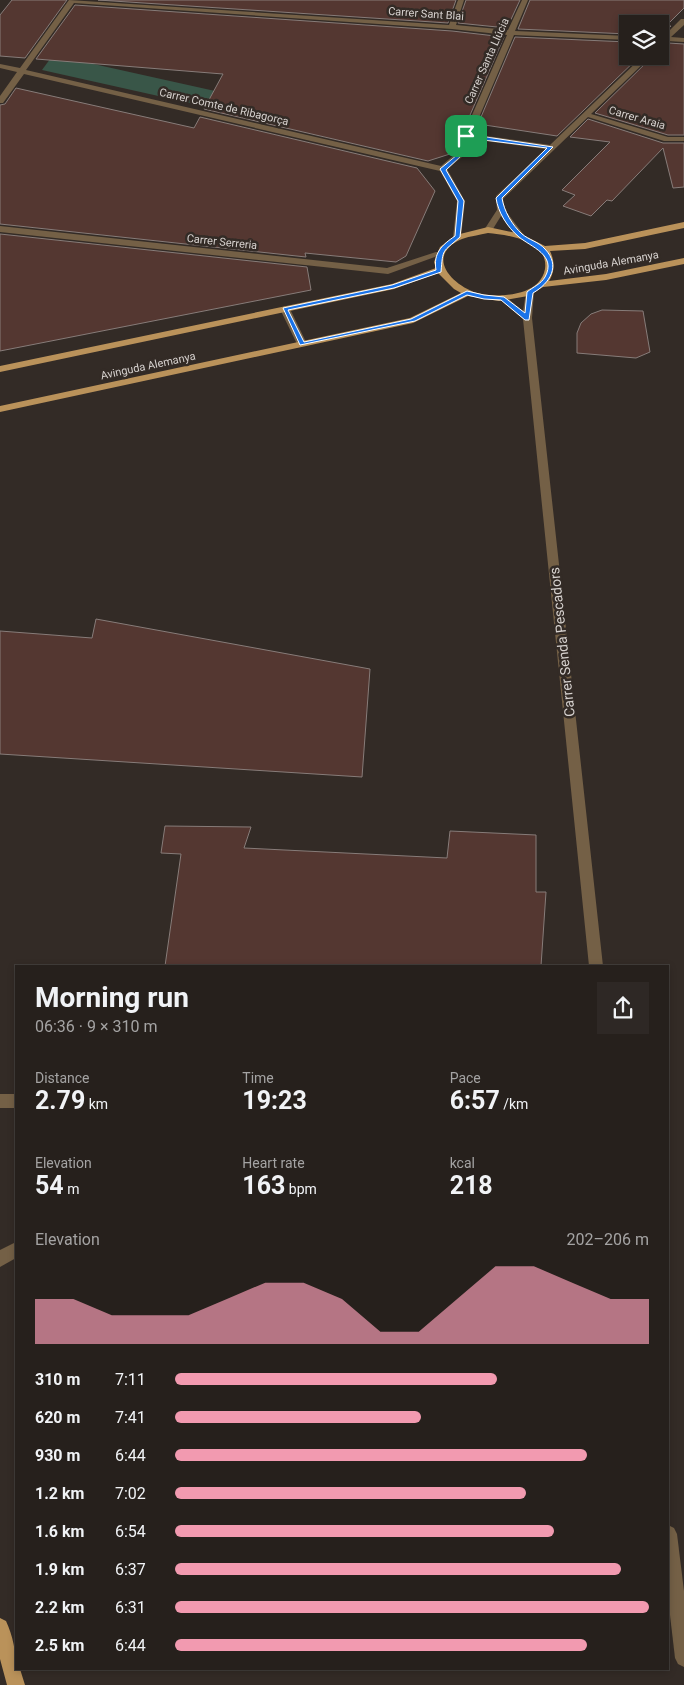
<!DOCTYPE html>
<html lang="en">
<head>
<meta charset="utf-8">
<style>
  :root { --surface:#26201c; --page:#2e2825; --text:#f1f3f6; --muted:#a4a3a3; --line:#423e3b; --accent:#f29ab0 }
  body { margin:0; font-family:Roboto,sans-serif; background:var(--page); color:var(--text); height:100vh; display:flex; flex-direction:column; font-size:19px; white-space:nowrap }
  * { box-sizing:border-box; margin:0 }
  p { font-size:16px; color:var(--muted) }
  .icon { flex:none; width:28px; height:28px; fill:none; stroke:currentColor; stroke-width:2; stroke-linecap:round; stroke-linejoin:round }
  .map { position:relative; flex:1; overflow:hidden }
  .panel { position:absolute; left:15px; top:965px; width:654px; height:705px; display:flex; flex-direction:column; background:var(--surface); border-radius:0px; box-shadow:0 2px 8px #0003,0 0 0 1px var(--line) }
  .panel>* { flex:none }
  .controls { position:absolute; left:619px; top:15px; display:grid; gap:10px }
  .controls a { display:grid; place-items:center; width:50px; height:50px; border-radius:0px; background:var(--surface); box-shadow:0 2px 8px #0003,0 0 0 1px var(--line); font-size:25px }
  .pin { position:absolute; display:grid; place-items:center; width:42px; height:42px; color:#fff; margin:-21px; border-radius:10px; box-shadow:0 2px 8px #0006 }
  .round { display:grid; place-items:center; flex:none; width:52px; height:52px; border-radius:0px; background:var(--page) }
  .overview { display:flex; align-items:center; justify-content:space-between; height:85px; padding:0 20px }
  h1 { font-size:28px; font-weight:700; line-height:38px }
  .stats { display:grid; grid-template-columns:repeat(3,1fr); gap:8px; height:85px; padding:5px 20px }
  .stats div { display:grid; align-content:center }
  .stats b { font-size:25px; font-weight:700 }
  .stats small { font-size:14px; font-weight:400 }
  .stats p { font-size:14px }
  .chart { height:140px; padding:10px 20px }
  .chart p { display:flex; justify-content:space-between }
  .chart svg { width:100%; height:90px; margin-top:5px; fill:var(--accent); opacity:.7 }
  ul { padding:0 20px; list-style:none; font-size:16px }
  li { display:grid; grid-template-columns:80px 60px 1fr; align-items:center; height:38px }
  li i { height:12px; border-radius:6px; background:var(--accent) }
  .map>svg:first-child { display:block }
</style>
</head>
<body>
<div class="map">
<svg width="684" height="1685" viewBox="0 0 684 1685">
  <rect width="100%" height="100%" fill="#332b26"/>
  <path fill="#395648" d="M 53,55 L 251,99 L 239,114 L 42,70 Z"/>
  <g fill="#543731" stroke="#877c79">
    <path d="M 12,0 L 67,0 L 25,58 L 0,56 L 0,15 Z"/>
    <path d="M 98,0 L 456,0 L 448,23 Z"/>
    <path d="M 466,0 L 520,0 L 507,28 L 458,23 Z"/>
    <path d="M 530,0 L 684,0 L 684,8 L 666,26 L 671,26 L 662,35 L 660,35 L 660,24 L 628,24 L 628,34 L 518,29 Z"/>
    <path d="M 75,5 L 452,31 L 504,37 L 467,122 L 465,122 L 453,153 L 428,161 L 204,109 L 223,74 L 36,59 Z"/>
    <path d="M 515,37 L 628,42 L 628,56 L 640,56 L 557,136 L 478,124 Z"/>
    <path d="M 668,43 L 684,44 L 684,135 L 668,135 L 595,113 L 653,56 L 660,56 L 660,48 Z"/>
    <path d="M 16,88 L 194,128 L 200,117 L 417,168 L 435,191 L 406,256 L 396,262 L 305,253 L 306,257 L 0,224 L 0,105 L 5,104 Z"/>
    <path d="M 588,119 L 663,143 L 684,143 L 684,187 L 673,188 L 663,148 L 612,201 L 607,200 L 591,216 L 563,206 L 575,195 L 562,190 L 610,142 L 570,137 Z"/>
    <path d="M 0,234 L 307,267 L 311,290 L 0,351 Z"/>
    <path d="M 602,310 L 643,311 L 650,352 L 636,358 L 577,353 L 577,333 L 581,323 L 591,314 Z"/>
    <path d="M 96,619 L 370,669 L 362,777 L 0,754 L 0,631 L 92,638 Z"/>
    <path d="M 165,826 L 251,827 L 244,848 L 447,858 L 450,831 L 536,835 L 536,892 L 546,892 L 541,966 L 165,966 L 181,854 L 161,853 Z"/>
  </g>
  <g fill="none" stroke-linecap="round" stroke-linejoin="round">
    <g fill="#746046" fill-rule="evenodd">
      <path d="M 69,0 L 449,25 L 458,0 L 464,0 L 456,25 L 508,30 L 522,0 L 528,0 L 515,31 L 628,36 L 628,40 L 514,35 L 472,134 L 550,145 L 643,56 L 651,56 L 591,114 L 668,137 L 684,137 L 684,141 L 664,141 L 588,117 L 503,199 L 505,210 L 524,235 L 520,238 L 517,237 L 501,216 L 491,232 L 484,230 L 497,210 L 496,196 L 546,149 L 470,139 L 462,157 L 447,169 L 465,201 L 461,237 L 457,240 L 453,237 L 457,201 L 440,171 L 24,74 L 3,103 L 0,103 L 0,96 L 17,72 L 0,68 L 0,64 L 20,68 ZM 74,3 L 452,29 L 507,35 L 455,154 L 441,166 L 26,70 Z"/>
      <path d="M 681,19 L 684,19 L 684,25 L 671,37 L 684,38 L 684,42 L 667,41 L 660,46 L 660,37 L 663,37 Z"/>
      <path d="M 0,226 L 387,268 L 436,252 L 443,254 L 388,274 L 0,232 Z"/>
      <path d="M 530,289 L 534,292 L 532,318 L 603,966 L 589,966 L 523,319 L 498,298 L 502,295 L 505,296 L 523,311 L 526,292 Z"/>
      <path d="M 285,306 L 290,309 L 307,344 L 305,346 L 299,346 L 297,344 L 280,309 Z"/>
      <rect x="0" y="1094" width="16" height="14"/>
      <path d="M 16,1242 L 16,1258 L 0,1267 L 0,1250 Z"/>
      <path d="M 668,1525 L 674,1528 L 677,1534 L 684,1591 L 684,1667 L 678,1664 L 675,1658 L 668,1598 Z"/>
    </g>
    <g fill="#ba925a" fill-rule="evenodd">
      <path d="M 684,222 L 684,228 L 585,249 L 550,251 C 555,262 555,271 549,281 L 606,274 L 684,258 L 684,264 L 606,280 L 543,287 L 528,296 L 499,301 L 468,296 L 413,323 L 0,412 L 0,406 L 410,318 L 461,293 L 454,289 L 438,273 L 394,289 L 0,372 L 0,366 L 392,284 L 436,268 L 434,262 L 440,247 L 456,235 L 488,227 L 521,234 L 545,246 L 585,243 ZM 488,233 C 509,235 549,241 545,269 C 543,280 535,287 525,291 C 511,296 491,297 477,293 C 450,284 425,255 462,239 C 470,236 480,235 488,233 Z"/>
      <path d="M 0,1618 L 6,1621 C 13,1636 16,1652 16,1669 L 20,1669 L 25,1685 L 7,1685 L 0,1659 Z"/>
    </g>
  </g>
  <path fill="#1a73e8" stroke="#fff" fill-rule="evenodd" d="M 466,134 L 553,147 L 502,198 C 504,211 512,225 522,234 C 529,240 539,242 545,249 C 561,266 550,283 533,293 L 529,320 L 525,320 L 501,300 L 484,299 L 467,295 L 415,321 L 300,345 L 283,308 L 392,285 L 436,270 C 433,253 442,245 455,236 L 458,201 L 440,169 L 457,155 L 464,136 ZM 468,138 L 547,148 L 496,198 C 498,212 507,227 519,237 C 531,247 557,255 545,277 C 541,284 533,287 527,292 L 525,313 L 504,297 L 484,295 L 467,291 L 411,319 L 304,342 L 288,310 L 394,288 L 441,272 C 443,248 442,253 460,237 L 464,201 L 446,170 L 461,156 Z"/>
  <g text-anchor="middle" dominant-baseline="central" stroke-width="5" stroke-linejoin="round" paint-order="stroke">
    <g font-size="11" fill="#d7d2cf" stroke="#332b26">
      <text transform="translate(426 14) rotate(4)">Carrer Sant Blai</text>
      <text transform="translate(487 61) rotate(-66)">Carrer Santa Llúcia</text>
      <text transform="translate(224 107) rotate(13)">Carrer Comte de Ribagorça</text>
      <text transform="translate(637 118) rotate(16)">Carrer Araia</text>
      <text transform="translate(222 242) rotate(6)">Carrer Serreria</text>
      <text transform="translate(611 263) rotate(-10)">Avinguda Alemanya</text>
      <text transform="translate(148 366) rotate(-12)">Avinguda Alemanya</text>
    </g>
    <g font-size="14" fill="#d7d2cf" stroke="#332b26">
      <text transform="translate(562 642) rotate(-96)">Carrer Senda Pescadors</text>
    </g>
  </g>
</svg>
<div class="controls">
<a><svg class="icon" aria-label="layers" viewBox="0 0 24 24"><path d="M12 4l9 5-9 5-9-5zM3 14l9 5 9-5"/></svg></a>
</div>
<div class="pin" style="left:466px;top:136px;background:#1e9e55"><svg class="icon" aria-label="arrive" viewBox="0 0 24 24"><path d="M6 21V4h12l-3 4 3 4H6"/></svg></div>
<section class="panel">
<div class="overview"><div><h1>Morning run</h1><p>06:36 · 9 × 310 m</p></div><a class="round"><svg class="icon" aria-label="share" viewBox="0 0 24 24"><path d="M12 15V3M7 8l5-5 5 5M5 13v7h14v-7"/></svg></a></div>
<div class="stats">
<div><p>Distance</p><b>2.79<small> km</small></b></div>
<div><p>Time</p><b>19:23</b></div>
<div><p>Pace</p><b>6:57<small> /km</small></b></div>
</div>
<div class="stats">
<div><p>Elevation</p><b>54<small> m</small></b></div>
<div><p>Heart rate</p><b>163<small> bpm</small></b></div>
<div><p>kcal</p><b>218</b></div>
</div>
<div class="chart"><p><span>Elevation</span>202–206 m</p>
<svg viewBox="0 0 160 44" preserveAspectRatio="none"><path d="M0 44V22L10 22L20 30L30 30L40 30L50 22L60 14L70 14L80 22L90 38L100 38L110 22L120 6L130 6L140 14L150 22L160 22V44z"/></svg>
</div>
<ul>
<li><b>310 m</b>7:11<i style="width:68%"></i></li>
<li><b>620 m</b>7:41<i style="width:52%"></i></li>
<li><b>930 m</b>6:44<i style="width:87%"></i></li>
<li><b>1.2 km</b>7:02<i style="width:74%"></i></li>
<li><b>1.6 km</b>6:54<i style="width:80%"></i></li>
<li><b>1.9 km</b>6:37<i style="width:94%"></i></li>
<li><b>2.2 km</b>6:31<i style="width:100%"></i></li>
<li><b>2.5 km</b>6:44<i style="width:87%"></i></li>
</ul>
</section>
</div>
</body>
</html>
